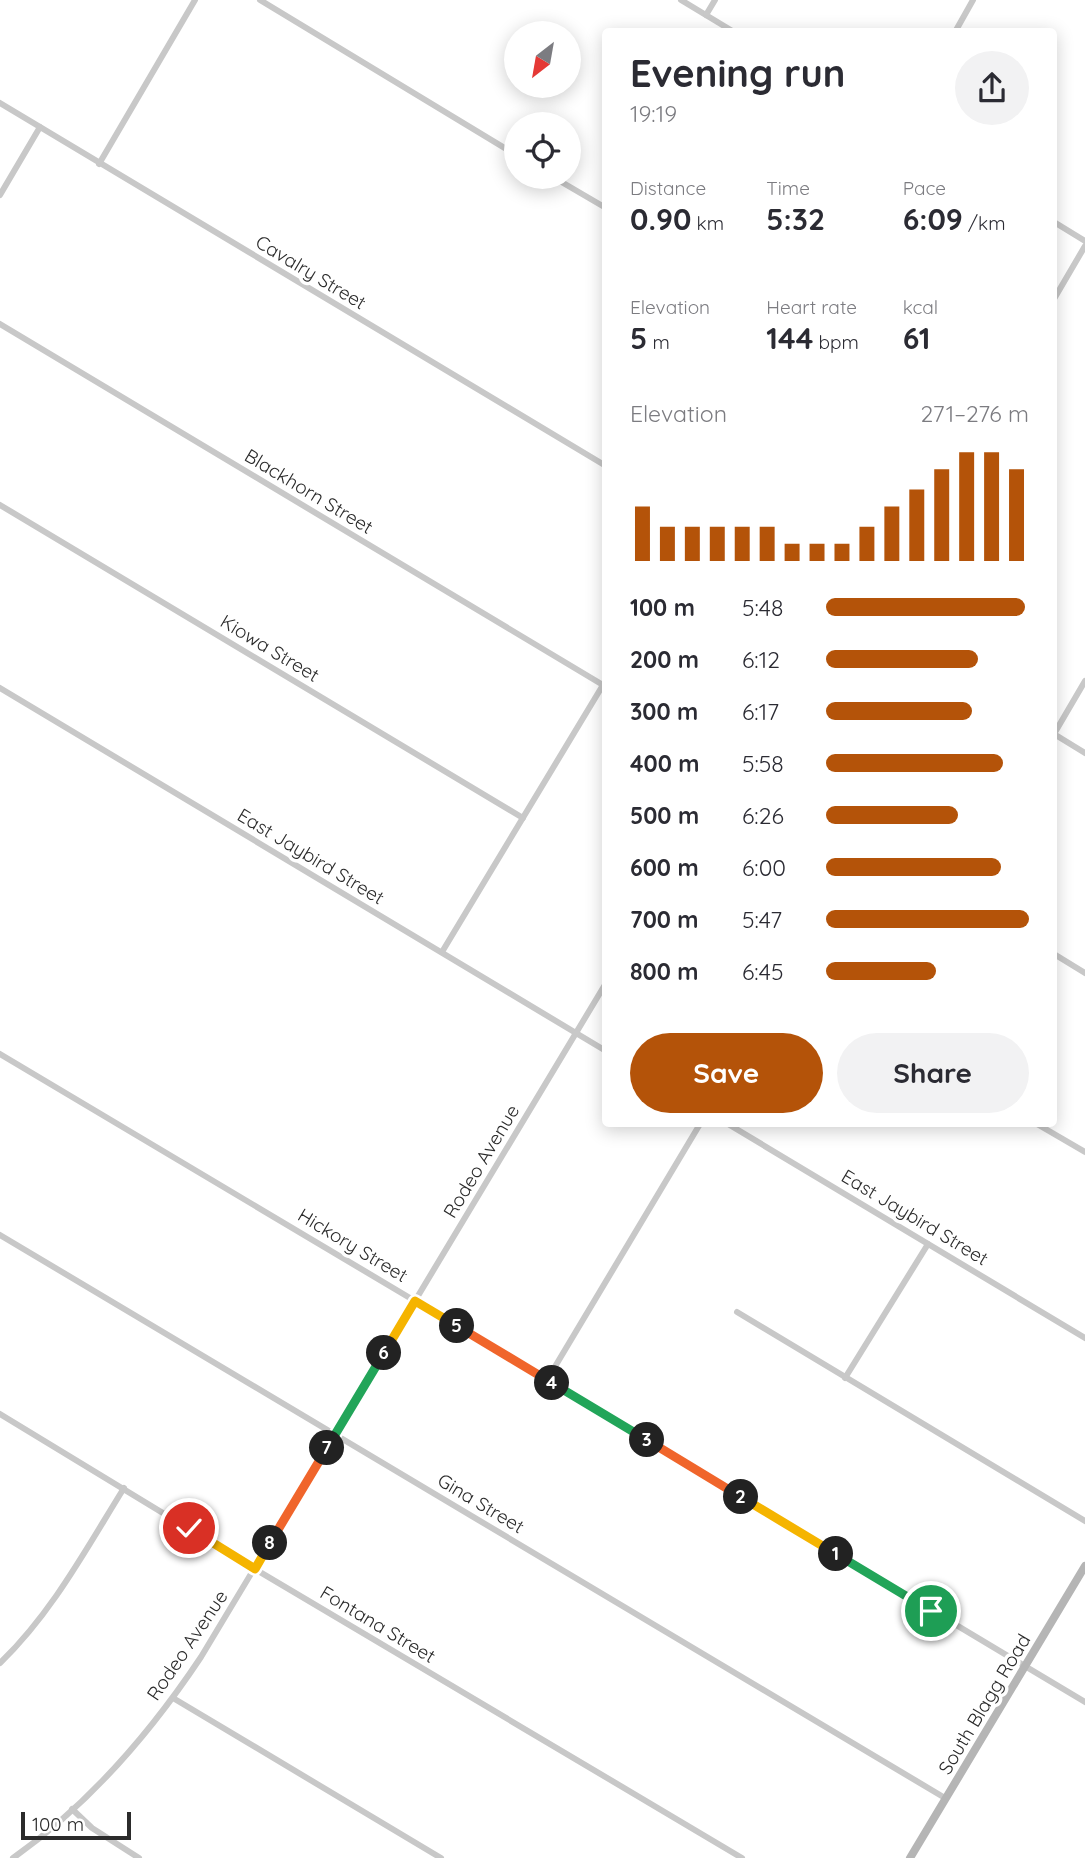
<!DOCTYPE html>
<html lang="en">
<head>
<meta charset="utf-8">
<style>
  :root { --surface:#fff; --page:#f2f2f3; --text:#2b2b33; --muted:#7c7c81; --accent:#b45309 }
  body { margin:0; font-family:Quicksand,sans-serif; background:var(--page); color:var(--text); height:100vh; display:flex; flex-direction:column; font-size:26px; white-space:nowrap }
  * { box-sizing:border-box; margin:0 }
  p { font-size:23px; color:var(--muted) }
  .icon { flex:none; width:38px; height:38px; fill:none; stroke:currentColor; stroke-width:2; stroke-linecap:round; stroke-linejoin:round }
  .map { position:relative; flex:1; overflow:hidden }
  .details { position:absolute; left:602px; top:28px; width:455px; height:1099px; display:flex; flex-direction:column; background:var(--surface); border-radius:7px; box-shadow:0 4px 18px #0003 }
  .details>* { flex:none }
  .needle { width:46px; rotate:211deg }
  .controls { position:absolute; left:504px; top:21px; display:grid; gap:14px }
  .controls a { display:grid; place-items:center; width:77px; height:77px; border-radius:50%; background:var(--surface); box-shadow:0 4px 18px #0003; font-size:35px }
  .scale { position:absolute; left:21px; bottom:18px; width:110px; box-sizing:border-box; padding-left:7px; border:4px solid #2b2b2b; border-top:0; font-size:19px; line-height:24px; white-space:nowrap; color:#2b2b2b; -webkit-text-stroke:5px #fff; paint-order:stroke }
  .pin { position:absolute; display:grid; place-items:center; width:60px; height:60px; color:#fff; margin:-30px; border:4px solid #fff; border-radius:50%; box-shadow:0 2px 7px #0007 }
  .km { position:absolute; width:35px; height:35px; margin:-18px; border-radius:50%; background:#222; color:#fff; font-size:19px; line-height:35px; text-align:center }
  .round { display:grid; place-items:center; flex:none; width:74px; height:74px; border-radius:37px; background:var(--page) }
  .headline { display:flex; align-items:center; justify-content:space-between; height:119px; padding:0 28px }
  h1 { font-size:38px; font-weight:700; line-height:52px }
  .metrics { display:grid; grid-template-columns:repeat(3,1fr); gap:10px; height:119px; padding:7px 28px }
  .metrics div { display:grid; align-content:center }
  .metrics b { font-size:30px; font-weight:700 }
  .metrics small { font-size:19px; font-weight:400 }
  .metrics p { font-size:19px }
  .chart { height:196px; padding:14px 28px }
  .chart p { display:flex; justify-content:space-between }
  .chart svg { width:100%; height:126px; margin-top:7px; stroke:var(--accent); stroke-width:6 }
  .button { display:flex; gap:14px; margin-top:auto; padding:14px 28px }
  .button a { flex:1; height:80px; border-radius:42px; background:var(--accent); color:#fff; font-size:28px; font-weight:700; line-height:80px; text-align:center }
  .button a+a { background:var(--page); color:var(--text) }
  ul { padding:0 28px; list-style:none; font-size:23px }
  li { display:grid; grid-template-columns:112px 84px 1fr; align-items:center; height:52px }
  li i { height:18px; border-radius:9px; background:var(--accent) }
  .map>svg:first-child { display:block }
</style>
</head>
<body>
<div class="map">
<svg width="1085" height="1858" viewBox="0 0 1085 1858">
  <rect width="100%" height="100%" fill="#fff"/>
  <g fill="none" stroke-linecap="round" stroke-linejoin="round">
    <g stroke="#c8c8c8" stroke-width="6">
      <path d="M 260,0 L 516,155"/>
      <path d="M 681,0 L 734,32"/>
      <path d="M 706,15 L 715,0"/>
      <path d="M 955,32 L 973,0"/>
      <path d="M 0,103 L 606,466"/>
      <path d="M 99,164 L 195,0"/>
      <path d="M 553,177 L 606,208"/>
      <path d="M 0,195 L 40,127"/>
      <path d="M 1054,222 L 1085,241"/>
      <path d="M 1054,299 L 1085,246"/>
      <path d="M 0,324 L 603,685"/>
      <path d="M 0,505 L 523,818"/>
      <path d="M 0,688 L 606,1051"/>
      <path d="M 1054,734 L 1085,681"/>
      <path d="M 1054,734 L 1085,753"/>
      <path d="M 442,952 L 606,680"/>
      <path d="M 1054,954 L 1085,973"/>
      <path d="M 0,1054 L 415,1301 L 1085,1702"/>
      <path d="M 728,1124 L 1085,1338"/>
      <path d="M 1037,1124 L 1085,1152"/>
      <path d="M 0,1235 L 945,1798"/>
      <path d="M 737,1312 L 1085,1521"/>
      <path d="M 845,1378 L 928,1244"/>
      <path d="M 547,1380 L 700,1124"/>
      <path d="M 0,1414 L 255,1569 L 742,1858"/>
      <path d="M 0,1663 C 52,1613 86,1549 124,1488"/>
      <path d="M 173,1698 L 441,1858"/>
      <path d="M 72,1809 L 92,1828 L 139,1858"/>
      <path d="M 13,1858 C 87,1806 151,1732 201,1657 L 606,983"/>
    </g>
    <path stroke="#b5b5b5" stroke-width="8" d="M 910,1858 L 1085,1566"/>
  </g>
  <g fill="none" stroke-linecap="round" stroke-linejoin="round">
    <g stroke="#fff" stroke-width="14">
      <path id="split-1" d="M 836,1554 L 931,1611"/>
    </g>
    <g stroke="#fff" stroke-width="14">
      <path id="split-2" d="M 741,1497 L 836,1554"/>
    </g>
    <g stroke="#fff" stroke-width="14">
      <path id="split-3" d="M 647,1440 L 741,1497"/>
    </g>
    <g stroke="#fff" stroke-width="14">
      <path id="split-4" d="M 552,1383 L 647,1440"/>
    </g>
    <g stroke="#fff" stroke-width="14">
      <path id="split-5" d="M 457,1326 L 552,1383"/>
    </g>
    <g stroke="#fff" stroke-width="14">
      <path id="split-6" d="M 384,1353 L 415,1301 L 457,1326"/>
    </g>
    <g stroke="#fff" stroke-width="14">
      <path id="split-7" d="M 327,1448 L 384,1353"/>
    </g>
    <g stroke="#fff" stroke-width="14">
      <path id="split-8" d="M 270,1543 L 327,1448"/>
    </g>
    <g stroke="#fff" stroke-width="14">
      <path id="split-9" d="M 189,1528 L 255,1569 L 270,1543"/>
    </g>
    <use href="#split-1" stroke="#22a559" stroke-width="9"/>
    <use href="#split-2" stroke="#f5b400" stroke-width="9"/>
    <use href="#split-3" stroke="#f0652b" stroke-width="9"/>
    <use href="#split-4" stroke="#22a559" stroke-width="9"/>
    <use href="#split-5" stroke="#f0652b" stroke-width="9"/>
    <use href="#split-6" stroke="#f5b400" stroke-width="9"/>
    <use href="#split-7" stroke="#22a559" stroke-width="9"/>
    <use href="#split-8" stroke="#f0652b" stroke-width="9"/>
    <use href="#split-9" stroke="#f5b400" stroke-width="9"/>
  </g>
  <g text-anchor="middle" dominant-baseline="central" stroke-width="7" stroke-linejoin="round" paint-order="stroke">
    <g font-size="19" fill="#2b2b2b" stroke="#fff">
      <text transform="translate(311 272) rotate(31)">Cavalry Street</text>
      <text transform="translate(309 491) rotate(31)">Blackhorn Street</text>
      <text transform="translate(270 648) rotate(31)">Kiowa Street</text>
      <text transform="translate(311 856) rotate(31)">East Jaybird Street</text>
      <text transform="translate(481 1161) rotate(-59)">Rodeo Avenue</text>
      <text transform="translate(915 1217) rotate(31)">East Jaybird Street</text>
      <text transform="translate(353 1245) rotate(31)">Hickory Street</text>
      <text transform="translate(481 1503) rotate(31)">Gina Street</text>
      <text transform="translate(378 1624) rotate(31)">Fontana Street</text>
      <text transform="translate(187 1645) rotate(-56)">Rodeo Avenue</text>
      <text transform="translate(984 1704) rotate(-59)">South Blagg Road</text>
    </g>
  </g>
</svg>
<div class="controls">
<a><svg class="needle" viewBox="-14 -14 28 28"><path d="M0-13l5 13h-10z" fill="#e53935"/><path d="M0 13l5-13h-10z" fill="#7c7c81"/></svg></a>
<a><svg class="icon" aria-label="locate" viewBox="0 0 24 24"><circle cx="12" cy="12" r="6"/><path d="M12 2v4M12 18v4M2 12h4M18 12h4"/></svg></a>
</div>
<div class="scale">100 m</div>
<div class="pin" style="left:931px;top:1611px;background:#1e9e55"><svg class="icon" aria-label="arrive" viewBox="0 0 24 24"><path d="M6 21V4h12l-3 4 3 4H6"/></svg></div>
<div class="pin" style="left:189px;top:1528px;background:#d93025"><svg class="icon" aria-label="check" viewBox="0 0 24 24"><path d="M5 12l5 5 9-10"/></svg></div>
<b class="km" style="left:836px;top:1554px">1</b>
<b class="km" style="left:741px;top:1497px">2</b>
<b class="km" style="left:647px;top:1440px">3</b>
<b class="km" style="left:552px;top:1383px">4</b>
<b class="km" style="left:457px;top:1326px">5</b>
<b class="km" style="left:384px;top:1353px">6</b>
<b class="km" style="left:327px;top:1448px">7</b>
<b class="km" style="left:270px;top:1543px">8</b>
<section class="details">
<div class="headline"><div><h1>Evening run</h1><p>19:19</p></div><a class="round"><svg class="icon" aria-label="share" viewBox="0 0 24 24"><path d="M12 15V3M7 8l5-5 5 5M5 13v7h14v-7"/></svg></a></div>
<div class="metrics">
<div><p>Distance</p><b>0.90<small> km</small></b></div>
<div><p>Time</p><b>5:32</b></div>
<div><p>Pace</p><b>6:09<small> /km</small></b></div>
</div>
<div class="metrics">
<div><p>Elevation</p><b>5<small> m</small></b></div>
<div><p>Heart rate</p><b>144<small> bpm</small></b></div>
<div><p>kcal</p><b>61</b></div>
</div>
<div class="chart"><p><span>Elevation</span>271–276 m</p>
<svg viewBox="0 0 160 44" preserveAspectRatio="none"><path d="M5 44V25M15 44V32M25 44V32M35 44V32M45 44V32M55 44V32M65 44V38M75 44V38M85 44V38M95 44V32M105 44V25M115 44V19M125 44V12M135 44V6M145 44V6M155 44V12"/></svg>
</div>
<ul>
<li><b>100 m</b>5:48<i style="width:98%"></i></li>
<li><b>200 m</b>6:12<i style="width:75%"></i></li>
<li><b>300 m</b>6:17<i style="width:72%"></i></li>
<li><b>400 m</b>5:58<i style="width:87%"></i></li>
<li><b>500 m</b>6:26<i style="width:65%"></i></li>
<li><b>600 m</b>6:00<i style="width:86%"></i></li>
<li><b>700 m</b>5:47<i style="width:100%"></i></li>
<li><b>800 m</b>6:45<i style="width:54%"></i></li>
</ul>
<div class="button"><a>Save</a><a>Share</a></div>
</section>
</div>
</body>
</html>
